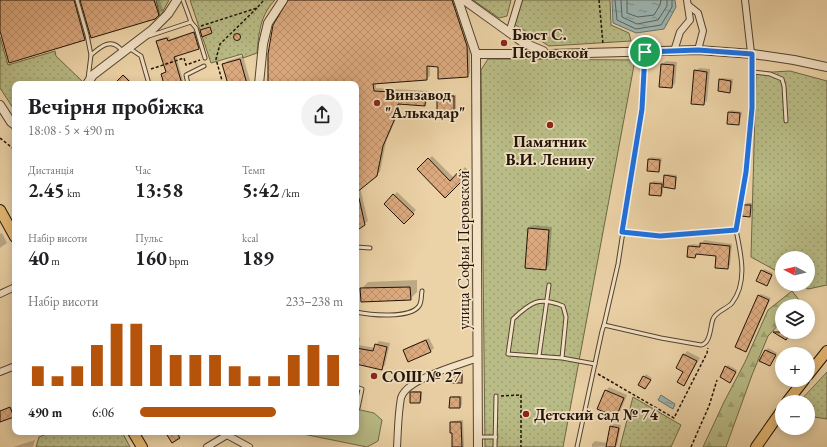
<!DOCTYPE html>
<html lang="uk">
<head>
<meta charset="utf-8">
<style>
  :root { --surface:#fff; --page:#f2f2f2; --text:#202124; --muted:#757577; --accent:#b45309 }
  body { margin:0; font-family:"EB Garamond",serif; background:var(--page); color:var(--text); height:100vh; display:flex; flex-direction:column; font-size:15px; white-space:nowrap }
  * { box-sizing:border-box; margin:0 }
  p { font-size:13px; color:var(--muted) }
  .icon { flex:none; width:22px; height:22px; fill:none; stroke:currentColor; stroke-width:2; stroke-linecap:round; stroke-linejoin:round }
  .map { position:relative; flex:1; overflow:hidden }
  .side { position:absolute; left:12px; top:81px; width:347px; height:354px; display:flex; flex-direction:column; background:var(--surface); border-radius:8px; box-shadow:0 2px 10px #0003 }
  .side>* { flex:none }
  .needle { width:26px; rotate:277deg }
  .controls { position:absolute; left:775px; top:251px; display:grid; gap:8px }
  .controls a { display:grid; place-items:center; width:40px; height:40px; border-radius:50%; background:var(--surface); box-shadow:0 2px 10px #0003; font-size:20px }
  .pin { position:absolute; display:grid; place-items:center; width:34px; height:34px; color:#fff; margin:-17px; border:2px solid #fff; border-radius:50%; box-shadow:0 1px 4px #0007 }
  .round { display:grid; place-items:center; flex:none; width:42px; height:42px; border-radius:21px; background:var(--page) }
  .summary { display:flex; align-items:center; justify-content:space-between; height:68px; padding:0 16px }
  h1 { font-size:22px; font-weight:700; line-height:30px }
  .stats { display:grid; grid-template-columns:repeat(3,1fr); gap:6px; height:68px; padding:4px 16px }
  .stats div { display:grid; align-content:center }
  .stats b { font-size:20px; font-weight:700 }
  .stats small { font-size:11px; font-weight:400 }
  .stats p { font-size:11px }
  .chart { height:112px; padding:8px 16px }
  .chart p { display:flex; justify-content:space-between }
  .chart svg { width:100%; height:72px; margin-top:4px; stroke:var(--accent); stroke-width:6 }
  ul { padding:0 16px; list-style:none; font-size:13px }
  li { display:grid; grid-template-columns:64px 48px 1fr; align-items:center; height:30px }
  li i { height:10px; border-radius:5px; background:var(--accent) }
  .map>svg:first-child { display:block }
</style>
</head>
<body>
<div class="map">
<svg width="827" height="447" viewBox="0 0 827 447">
  <defs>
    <pattern id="grass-dots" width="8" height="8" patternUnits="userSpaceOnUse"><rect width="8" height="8" fill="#b9bc86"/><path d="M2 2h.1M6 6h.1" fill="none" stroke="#9fa172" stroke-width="1.8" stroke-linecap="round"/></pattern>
    <pattern id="forest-firs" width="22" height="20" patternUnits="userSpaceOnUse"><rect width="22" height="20" fill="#b9bc86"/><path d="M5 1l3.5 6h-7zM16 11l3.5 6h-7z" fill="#9fa172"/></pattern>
    <pattern id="water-ripples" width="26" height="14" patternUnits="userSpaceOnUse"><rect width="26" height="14" fill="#9db6b2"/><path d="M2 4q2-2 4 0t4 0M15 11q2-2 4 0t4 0" fill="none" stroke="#80938f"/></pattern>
    <pattern id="building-cross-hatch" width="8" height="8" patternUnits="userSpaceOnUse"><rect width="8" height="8" fill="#ddaa7f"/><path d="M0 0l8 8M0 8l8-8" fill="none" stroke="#bd916c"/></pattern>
  </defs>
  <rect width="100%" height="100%" fill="#ecd3a7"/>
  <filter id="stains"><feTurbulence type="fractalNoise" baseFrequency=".005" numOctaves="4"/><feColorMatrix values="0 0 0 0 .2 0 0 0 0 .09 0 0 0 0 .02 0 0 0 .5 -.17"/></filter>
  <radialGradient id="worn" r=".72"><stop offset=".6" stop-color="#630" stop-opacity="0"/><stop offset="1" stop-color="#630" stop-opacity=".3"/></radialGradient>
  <g fill="url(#grass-dots)" stroke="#6d6846">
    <path d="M 156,0 L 169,0 L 160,17 Z"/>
    <path d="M 190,0 L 275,0 C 260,16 259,32 257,53 L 243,58 L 242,54 L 211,63 Z"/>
    <path d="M 473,0 L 511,0 L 507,16 L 499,18 Z"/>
    <path d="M 522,0 L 610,0 L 611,25 L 629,33 L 631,41 L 549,46 L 514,24 Z"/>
    <path d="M 0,37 L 8,65 L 55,51 L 56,56 L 83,82 L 82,84 L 15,84 L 15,111 L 0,88 Z"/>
    <path d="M 488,59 L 635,60 L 563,447 L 485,447 L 481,70 Z"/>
    <path d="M 790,71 L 827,81 L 827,285 L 808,289 L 799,284 L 808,284 L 808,258 L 782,258 L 782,274 L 751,257 L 756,73 Z"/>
    <path d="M 827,372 L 827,419 L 808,416 L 808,402 L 799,402 Z"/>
    <path d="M 633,397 L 681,425 L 671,447 L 620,447 Z"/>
    <path d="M 52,432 L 122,432 L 130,447 L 36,447 L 39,437 Z"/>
  </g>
  <path fill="url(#forest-firs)" stroke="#6d6846" d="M 792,291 L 800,301 L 798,306 L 782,306 L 782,321 L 768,336 L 752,375 L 726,447 L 703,447 L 724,402 L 745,362 L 768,310 Z"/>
  <path fill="#b9bc86" stroke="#6d6846" d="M 356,409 L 374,413 L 382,420 L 378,441 L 367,447 L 293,432 L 356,432 Z"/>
  <g fill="url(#water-ripples)" stroke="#6b756d">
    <path d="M 612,0 L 675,0 L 676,7 L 664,29 L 636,33 L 613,23 Z"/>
    <path d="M 661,395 L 675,404 L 673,409 L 658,400 Z"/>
  </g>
  <g fill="#0003">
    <path d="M 0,0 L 160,0 L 163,10 L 155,18 L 90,33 L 84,39 L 0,28 Z"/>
    <path d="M 290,0 L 456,0 L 470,42 L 470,73 L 467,76 L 439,66 L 430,65 L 430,76 L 426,79 L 376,83 L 376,88 L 429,91 L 428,101 L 425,105 L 401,103 L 399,112 L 386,142 L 380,172 L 360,188 L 368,221 L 356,230 L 356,84 L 269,84 Z"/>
    <path d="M 196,31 L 201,46 L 199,49 L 176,56 L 184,84 L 165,84 L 162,74 L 167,71 L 157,41 L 159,39 L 169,36 L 170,39 Z"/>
    <circle cx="238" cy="36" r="3"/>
    <path d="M 243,56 L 251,84 L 229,84 L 224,64 L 227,61 Z"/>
    <path d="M 666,61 L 677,62 L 675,84 L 671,87 L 662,64 Z"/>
    <path d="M 699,68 L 710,69 L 707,101 L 703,104 L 695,71 Z"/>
    <path d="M 124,75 L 134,84 L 115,84 Z"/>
    <path d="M 722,78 L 733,79 L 732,89 L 730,92 L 720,80 Z"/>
    <path d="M 440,94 L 456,95 L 456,109 L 454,111 L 438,97 Z"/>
    <path d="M 731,110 L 742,112 L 740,122 L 738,124 L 729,113 Z"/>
    <path d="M 432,156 L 454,178 L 465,167 L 470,172 L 445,196 L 419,169 Z"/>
    <path d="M 651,157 L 662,158 L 660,169 L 658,171 L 649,159 Z"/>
    <path d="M 667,174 L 677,175 L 676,185 L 674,188 L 663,186 L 663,193 L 661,195 L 651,184 L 653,181 L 664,182 L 665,176 Z"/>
    <path d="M 397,192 L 416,210 L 404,223 L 385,204 Z"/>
    <path d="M 747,203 L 752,203 L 751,214 L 749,216 L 744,205 Z"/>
    <path d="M 533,225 L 552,227 L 549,265 L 545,269 L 529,228 Z"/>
    <path d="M 2,233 L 7,243 L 0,248 L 0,234 Z"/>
    <path d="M 704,240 L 732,244 L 730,265 L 727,268 L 717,255 L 698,253 L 695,257 L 689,246 L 692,244 L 701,245 Z"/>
    <path d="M 764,269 L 773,273 L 767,285 L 762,271 Z"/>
    <path d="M 417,280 L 417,292 L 410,299 L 361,289 L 368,282 Z"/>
    <path d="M 761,294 L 771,298 L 748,349 L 746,351 L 759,296 Z"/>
    <path d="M 782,325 L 782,332 L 791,332 L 786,339 L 777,333 Z"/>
    <path d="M 356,337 L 360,338 L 359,345 L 375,348 L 376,345 L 379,341 L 390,343 L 385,365 L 381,369 L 356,363 Z"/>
    <path d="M 429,338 L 434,348 L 430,352 L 404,350 L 408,347 Z"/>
    <path d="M 768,348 L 777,353 L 770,365 L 766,350 Z"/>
    <path d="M 687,351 L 700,358 L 687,381 L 684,385 L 684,355 Z"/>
    <path d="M 728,365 L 737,370 L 730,381 L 726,367 Z"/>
    <path d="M 454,370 L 463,370 L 463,380 L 461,382 L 452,372 Z"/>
    <path d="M 646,374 L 652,378 L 647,386 L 639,385 Z"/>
    <path d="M 609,387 L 627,395 L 620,412 L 616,416 L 606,391 Z"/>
    <path d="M 413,391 L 422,391 L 422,400 L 420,402 L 411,393 Z"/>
    <path d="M 453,396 L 462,396 L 462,405 L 460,407 L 451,398 Z"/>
    <path d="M 15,399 L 15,409 L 12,401 Z"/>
    <path d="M 11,407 L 14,415 L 0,421 L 0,411 Z"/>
    <path d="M 463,420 L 464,447 L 453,447 L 453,432 L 451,423 L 453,421 Z"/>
    <path d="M 614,424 L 621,425 L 617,446 L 592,447 L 592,444 L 595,441 L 608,443 L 611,426 Z"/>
    <path d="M 172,432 L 180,432 L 181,435 L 173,441 Z"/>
    <path d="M 35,440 L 33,447 L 13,447 Z"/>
  </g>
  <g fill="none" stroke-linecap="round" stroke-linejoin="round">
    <g stroke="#5f645c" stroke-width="1">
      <path d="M 615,0 L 617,20 L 636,29 L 661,25 L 672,7 L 672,0"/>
      <path d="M 621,0 L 622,17 L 637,24 L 658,20 L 667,6 L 667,0"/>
      <path d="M 627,0 L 627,13 L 638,17 L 654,15 L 660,5 L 661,0"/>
    </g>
  </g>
  <g fill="url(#building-cross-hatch)" stroke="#211306">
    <path d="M 0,0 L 74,0 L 85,40 L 9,63 L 0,31 Z"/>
    <path d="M 80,0 L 154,0 L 159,15 L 155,19 L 91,38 Z"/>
    <path d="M 288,0 L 452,0 L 467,46 L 468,77 L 438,79 L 438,67 L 427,66 L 427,80 L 373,84 L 374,91 L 426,94 L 425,106 L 398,104 L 396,116 L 383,146 L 377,176 L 356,193 L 356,84 L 268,84 L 268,54 L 273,25 Z"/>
    <path d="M 210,27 L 212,33 L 202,37 L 200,30 Z"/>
    <path d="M 194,32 L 199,49 L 174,57 L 182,84 L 164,84 L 161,74 L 166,72 L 156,41 L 167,38 L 168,41 Z"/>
    <circle cx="237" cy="37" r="3.5"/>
    <path d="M 240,59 L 247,84 L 228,84 L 222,64 Z"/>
    <path d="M 661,64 L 674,65 L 672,88 L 659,87 Z"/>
    <path d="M 694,70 L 707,72 L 704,105 L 691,104 Z"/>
    <path d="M 123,75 L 132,84 L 114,84 Z"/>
    <path d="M 719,79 L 731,81 L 730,93 L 718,91 Z"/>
    <path d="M 437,96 L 454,96 L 454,112 L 437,111 Z"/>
    <path d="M 728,112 L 740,113 L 739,125 L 727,124 Z"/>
    <path d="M 428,158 L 450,181 L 461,169 L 467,176 L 445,198 L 417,169 Z"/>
    <path d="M 648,159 L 660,160 L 659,172 L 647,171 Z"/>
    <path d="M 664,175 L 676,177 L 675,189 L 663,187 Z"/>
    <path d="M 650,183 L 662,184 L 661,196 L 649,195 Z"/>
    <path d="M 393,194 L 414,214 L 404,224 L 384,204 Z"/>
    <path d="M 356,198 L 359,198 L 365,225 L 356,231 Z"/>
    <path d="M 743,205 L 751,205 L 750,217 L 741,216 Z"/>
    <path d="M 528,228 L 549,230 L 546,270 L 525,268 Z"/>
    <path d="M 700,243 L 730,246 L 728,269 L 715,268 L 716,256 L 696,254 L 695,258 L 687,257 L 688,246 L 700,247 Z"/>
    <path d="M 761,270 L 772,275 L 767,286 L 756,281 Z"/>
    <path d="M 410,287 L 411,300 L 361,302 L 360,288 Z"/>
    <path d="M 758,295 L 769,300 L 746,352 L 735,347 Z"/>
    <path d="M 773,332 L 791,332 L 786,340 Z"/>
    <path d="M 426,340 L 431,352 L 408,362 L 403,350 Z"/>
    <path d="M 375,344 L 387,347 L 382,370 L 356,364 L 356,348 L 373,351 Z"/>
    <path d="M 765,350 L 776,355 L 770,366 L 759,361 Z"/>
    <path d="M 683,354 L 697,361 L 684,386 L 677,382 L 683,372 L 676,368 Z"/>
    <path d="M 725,366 L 736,372 L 730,383 L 720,377 Z"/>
    <rect x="451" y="372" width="11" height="11"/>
    <path d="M 643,376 L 651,380 L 645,389 L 638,385 Z"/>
    <path d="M 605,390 L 624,398 L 616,417 L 597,409 Z"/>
    <path d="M 410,392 L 421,392 L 420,403 L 410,403 Z"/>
    <path d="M 450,397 L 460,397 L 460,408 L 449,408 Z"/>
    <path d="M 10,407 L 14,417 L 0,422 L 0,411 Z"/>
    <path d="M 450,422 L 461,422 L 462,447 L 452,447 L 452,433 L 450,433 Z"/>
    <path d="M 610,426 L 619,428 L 615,447 L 606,447 Z"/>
    <path d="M 172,432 L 176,432 L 180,438 L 172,443 L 167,435 Z"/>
  </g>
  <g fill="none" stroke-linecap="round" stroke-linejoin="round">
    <g stroke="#54432e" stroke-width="5">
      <g id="service">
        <path d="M 77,0 L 87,35 L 91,55 L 88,79"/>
        <path d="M 183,0 L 191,22 L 196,28 L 205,58"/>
        <path d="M 149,36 L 191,22"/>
        <path d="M 129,48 L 141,56 L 149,84"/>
        <path d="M 91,55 C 101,46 112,37 122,51"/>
        <path d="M 753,72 L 770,74 L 782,79 L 784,86 L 786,121"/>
        <path d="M 188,84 L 186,75 L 204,66"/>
        <path d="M 622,232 L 660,236 L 736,230 L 746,172 L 753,108 L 753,54"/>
        <path d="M 356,247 L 370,248"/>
        <path d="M 356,312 C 370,315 410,319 419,306 C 422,302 421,296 422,291"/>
        <path d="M 604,325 L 618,264 L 642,109 L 645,52"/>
        <path d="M 539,356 L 549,285"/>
        <path d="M 562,358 L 566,317 L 563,306 C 539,296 531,302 513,319 L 508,354 L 562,358 L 595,364"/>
        <path d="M 356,387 L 362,389 L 358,408"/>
        <path d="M 479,437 L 496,437"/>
        <path d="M 495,447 L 496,396"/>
        <path d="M 577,447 L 602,331 L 604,325 L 661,338 L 701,345 C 711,343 710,327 713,319 C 716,311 727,309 732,303 C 748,282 741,254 736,230"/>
      </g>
    </g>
    <g stroke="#54432e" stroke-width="8">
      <g id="minor">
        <path d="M 745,0 L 751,53"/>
        <path d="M 688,5 L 698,13 L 703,31 L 698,50"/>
        <path d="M 509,33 L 519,0"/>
        <path d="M 674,51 L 680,32 L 690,20 L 687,0"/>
        <path d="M 0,294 L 15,287"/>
        <path d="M 0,372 L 15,366"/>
        <path d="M 227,435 L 249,447"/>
        <path d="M 207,447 L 227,435 L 229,432"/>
        <path d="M 397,447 C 398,431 398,414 401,398 C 406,379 459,365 478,358"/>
      </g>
    </g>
    <g stroke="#54432e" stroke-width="10">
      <g id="tertiary">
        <path d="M 458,0 L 476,54 L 478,447"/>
        <path d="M 464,0 L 524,43 L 543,51"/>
        <path d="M 476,54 L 550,54 L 698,50 L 753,54 L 794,60 L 827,67"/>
        <path d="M 87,84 L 93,75 L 152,30 L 168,14 L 177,0"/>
        <path d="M 259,84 L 263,44 L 268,23 L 283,0"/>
        <path d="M 0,105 L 11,122 L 15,125"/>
      </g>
    </g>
    <g stroke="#211306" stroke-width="12">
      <g id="primary">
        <path d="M 0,210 L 15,237"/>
        <path d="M 808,375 L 827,351"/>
        <path d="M 787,402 L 804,380"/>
        <path d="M 133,432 L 142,447"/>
        <path d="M 756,447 L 782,410"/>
      </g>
    </g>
    <g stroke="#211306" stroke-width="1.5" stroke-dasharray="3 2" stroke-linecap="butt">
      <path d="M 599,0 L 603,44"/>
      <path d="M 201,26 L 257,8 L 264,0"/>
      <path d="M 151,69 L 184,58 L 186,65 L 200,60"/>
      <path d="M 223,84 L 216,59 L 220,44 L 257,8"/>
      <path d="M 0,138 L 15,150"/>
      <path d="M 598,374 L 674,418 L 707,353 L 708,348"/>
      <path d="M 501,396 L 521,395 L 521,447"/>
      <path d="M 691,447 L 709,406 L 717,380"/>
    </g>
    <use href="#service" stroke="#f3e2c6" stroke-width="3"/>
    <use href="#minor" stroke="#f3e2c6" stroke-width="6"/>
    <use href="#tertiary" stroke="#f3e2c6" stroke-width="8"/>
    <use href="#primary" stroke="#e6ba74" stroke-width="10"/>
  </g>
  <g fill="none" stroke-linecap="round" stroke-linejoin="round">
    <g stroke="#fff" stroke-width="8">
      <path id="route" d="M 698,50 L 752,54 L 752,108 L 746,172 L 736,230 L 660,236 L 622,232 L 642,109 L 645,52 Z"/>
    </g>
    <use href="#route" stroke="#1a73e8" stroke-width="5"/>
  </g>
  <g fill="#8f2418" stroke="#f3e2c6" stroke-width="1.5">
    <circle cx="504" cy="43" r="4"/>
    <circle cx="377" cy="103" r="4"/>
    <circle cx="550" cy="125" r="4"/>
    <circle cx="374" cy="376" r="4"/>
    <circle cx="526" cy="414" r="4"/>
  </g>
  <g text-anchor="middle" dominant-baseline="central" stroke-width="3.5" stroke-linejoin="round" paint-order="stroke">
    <g font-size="16" font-weight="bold" fill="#211306" stroke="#f3e2c6" text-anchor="start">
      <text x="512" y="34">Бюст С.<tspan x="512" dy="18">Перовской</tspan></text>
      <text x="385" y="94">Винзавод<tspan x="385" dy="18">"Алькадар"</tspan></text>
      <text x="550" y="141" text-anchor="middle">Памятник<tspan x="550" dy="18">В.И. Ленину</tspan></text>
      <text x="382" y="376">СОШ № 27</text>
      <text x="534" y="414">Детский сад № 74</text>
    </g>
    <g font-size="16" fill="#211306" stroke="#f3e2c6">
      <text transform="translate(463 250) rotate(-90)">улица Софьи Перовской</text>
    </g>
  </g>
  <rect width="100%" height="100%" filter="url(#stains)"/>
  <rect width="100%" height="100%" fill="url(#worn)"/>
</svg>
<div class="controls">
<a><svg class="needle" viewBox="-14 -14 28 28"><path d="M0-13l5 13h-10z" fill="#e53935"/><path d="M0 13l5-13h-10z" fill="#757577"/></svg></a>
<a><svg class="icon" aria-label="layers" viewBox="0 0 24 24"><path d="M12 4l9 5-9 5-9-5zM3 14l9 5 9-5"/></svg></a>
<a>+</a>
<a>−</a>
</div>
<div class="pin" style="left:645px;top:52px;background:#1e9e55"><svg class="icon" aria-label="arrive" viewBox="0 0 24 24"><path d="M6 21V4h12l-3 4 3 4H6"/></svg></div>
<section class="side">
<div class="summary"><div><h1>Вечірня пробіжка</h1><p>18:08 · 5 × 490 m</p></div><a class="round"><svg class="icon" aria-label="share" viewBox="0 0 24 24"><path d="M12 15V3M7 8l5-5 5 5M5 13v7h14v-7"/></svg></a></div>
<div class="stats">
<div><p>Дистанція</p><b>2.45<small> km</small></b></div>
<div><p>Час</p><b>13:58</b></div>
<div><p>Темп</p><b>5:42<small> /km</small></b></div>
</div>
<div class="stats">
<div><p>Набір висоти</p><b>40<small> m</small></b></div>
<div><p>Пульс</p><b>160<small> bpm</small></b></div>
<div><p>kcal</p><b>189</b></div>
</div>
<div class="chart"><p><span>Набір висоти</span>233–238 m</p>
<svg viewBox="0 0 160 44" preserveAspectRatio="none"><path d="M5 44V32M15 44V38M25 44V32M35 44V19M45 44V6M55 44V6M65 44V19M75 44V25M85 44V25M95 44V25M105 44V32M115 44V38M125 44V38M135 44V25M145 44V19M155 44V25"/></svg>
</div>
<ul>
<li><b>490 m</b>6:06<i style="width:67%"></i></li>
</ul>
</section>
</div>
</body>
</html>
